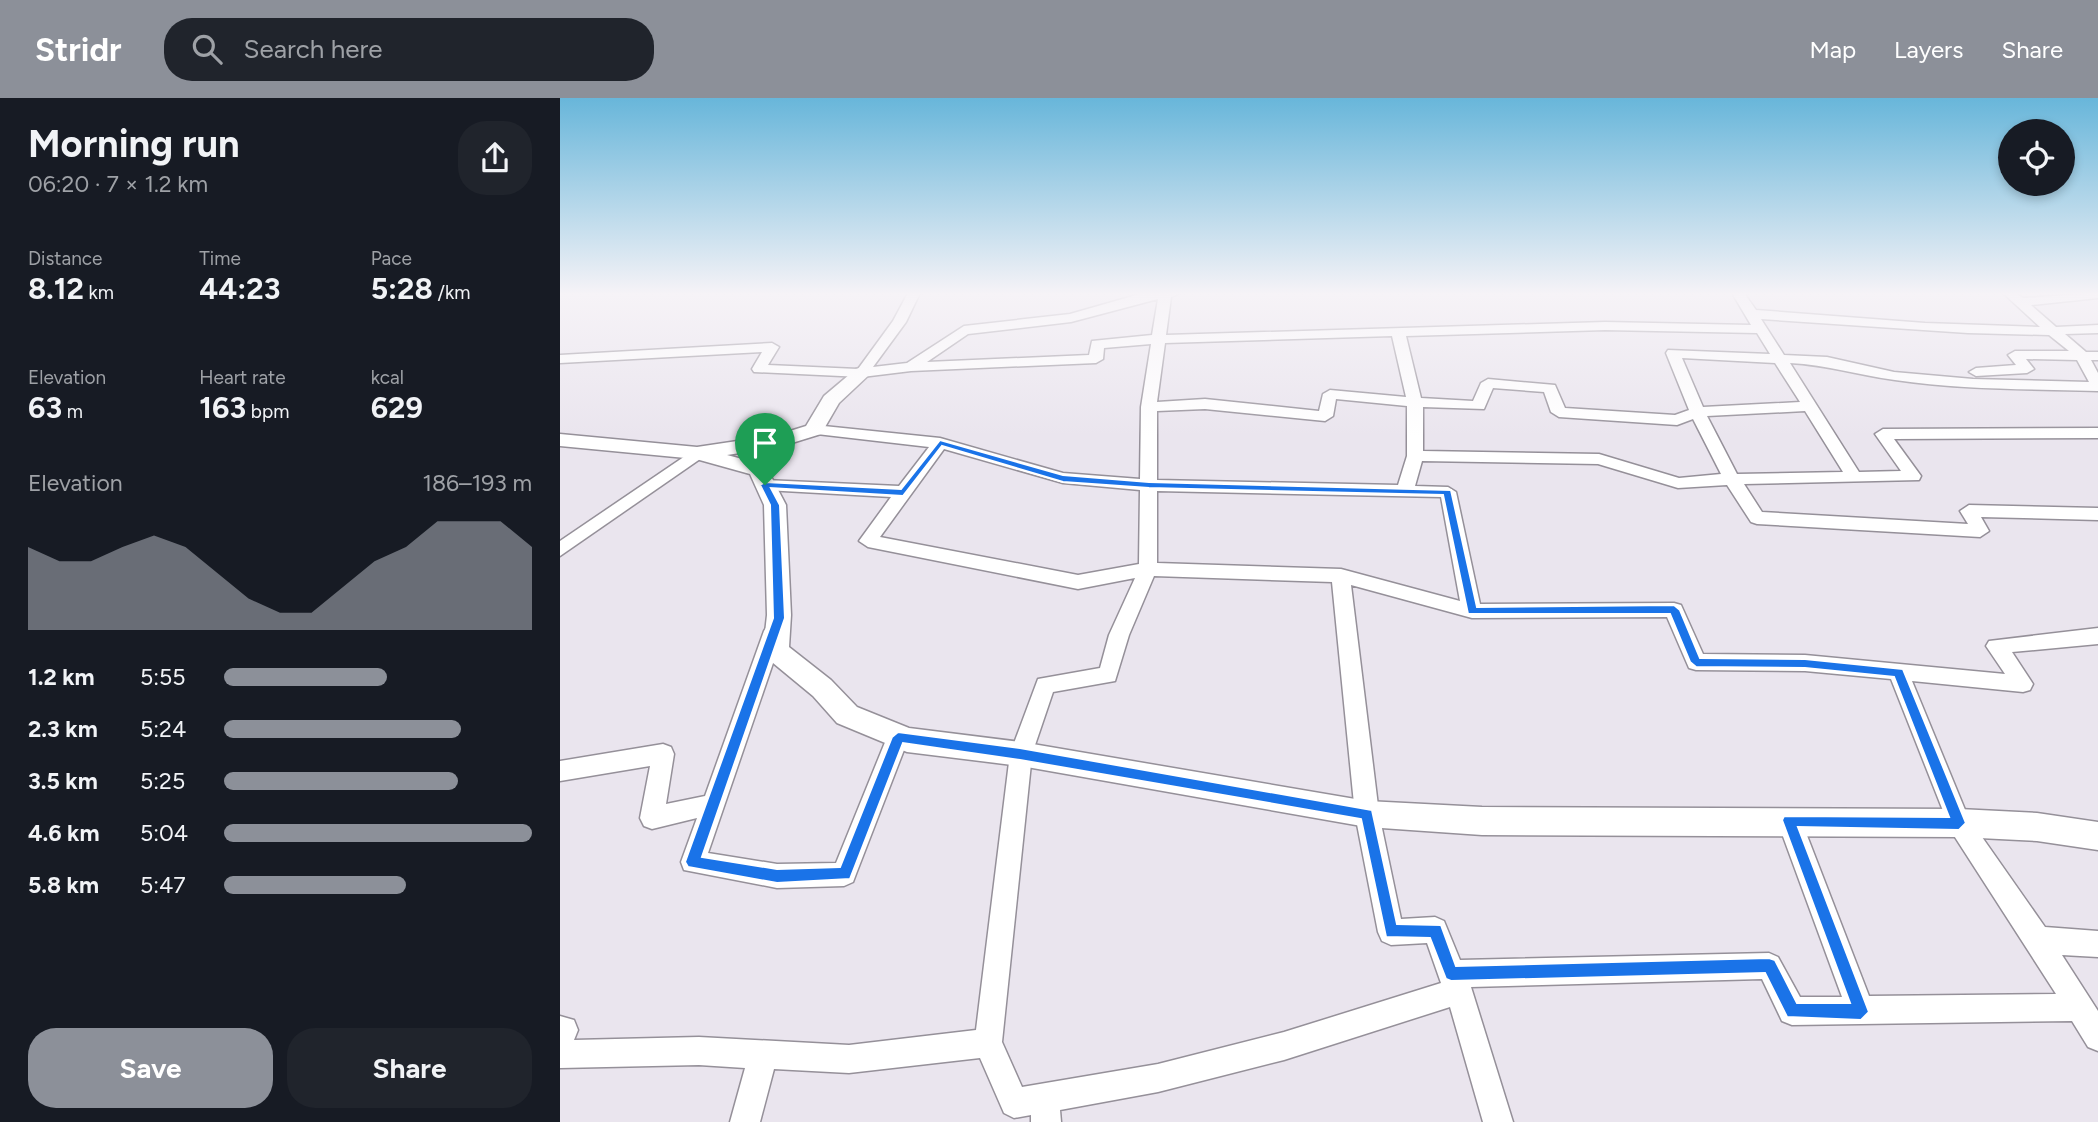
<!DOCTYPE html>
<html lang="en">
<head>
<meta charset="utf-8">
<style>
  :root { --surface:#171b24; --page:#20242c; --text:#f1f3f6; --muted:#9ea1a6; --accent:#8c9099 }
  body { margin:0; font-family:Figtree,sans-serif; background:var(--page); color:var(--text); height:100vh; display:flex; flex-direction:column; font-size:26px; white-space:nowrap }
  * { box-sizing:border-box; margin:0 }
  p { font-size:23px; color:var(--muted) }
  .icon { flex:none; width:38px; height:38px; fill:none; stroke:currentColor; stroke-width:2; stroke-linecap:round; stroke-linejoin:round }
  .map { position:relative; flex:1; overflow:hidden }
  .details { display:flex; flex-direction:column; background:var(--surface); width:560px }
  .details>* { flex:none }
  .tools { position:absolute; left:1438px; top:21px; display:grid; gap:14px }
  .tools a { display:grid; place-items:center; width:77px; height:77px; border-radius:50%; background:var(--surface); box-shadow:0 4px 10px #0003; font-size:35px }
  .pin { position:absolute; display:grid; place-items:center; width:60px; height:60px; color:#fff; margin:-72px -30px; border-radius:50% 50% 50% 0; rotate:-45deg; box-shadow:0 0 7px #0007 }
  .pin .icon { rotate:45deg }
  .round { display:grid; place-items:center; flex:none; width:74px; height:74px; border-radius:28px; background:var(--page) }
  .headline { display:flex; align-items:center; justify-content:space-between; height:119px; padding:0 28px }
  h1 { font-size:38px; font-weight:700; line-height:52px }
  .stats { display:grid; grid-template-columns:repeat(3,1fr); gap:10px; height:119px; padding:7px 28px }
  .stats div { display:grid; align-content:center }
  .stats b { font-size:30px; font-weight:700 }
  .stats small { font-size:19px; font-weight:400 }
  .stats p { font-size:19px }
  .chart { height:196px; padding:14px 28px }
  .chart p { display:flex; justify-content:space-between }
  .chart svg { width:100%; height:126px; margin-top:7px; fill:var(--accent); opacity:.7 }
  .button { display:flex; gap:14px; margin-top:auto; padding:14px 28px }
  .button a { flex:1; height:80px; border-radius:28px; background:var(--accent); color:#fff; font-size:28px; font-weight:700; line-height:80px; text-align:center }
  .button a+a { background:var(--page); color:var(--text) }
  ul { padding:0 28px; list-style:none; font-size:23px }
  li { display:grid; grid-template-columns:112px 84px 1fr; align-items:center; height:52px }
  li i { height:18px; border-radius:9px; background:var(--accent) }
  header { display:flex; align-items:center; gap:42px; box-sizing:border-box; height:98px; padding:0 35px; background:var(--accent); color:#fff }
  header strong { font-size:33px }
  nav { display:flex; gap:38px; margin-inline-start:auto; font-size:24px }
  .search { width:490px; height:63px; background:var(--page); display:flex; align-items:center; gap:18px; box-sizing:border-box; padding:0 24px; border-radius:28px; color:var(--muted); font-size:26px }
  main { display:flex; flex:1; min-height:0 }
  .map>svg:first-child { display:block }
</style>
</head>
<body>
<header>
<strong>Stridr</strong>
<div class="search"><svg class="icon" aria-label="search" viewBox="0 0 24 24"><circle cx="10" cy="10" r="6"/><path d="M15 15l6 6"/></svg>Search here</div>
<nav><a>Map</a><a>Layers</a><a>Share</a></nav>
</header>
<main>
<section class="details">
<div class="headline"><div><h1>Morning run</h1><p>06:20 · 7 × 1.2 km</p></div><a class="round"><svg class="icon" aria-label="share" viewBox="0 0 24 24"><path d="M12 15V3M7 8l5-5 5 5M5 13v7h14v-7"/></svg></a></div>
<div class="stats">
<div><p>Distance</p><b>8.12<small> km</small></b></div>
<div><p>Time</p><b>44:23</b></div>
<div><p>Pace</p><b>5:28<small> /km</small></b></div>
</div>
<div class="stats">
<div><p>Elevation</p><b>63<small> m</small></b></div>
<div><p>Heart rate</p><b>163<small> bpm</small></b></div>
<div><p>kcal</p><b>629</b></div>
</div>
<div class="chart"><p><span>Elevation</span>186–193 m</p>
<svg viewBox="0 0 160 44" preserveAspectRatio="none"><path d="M0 44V15L10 20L20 20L30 15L40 11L50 15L60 24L70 33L80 38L90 38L100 29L110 20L120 15L130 6L140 6L150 6L160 15V44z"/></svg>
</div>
<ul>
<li><b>1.2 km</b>5:55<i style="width:53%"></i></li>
<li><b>2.3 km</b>5:24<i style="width:77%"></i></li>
<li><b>3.5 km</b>5:25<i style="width:76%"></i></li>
<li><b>4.6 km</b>5:04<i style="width:100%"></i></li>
<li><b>5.8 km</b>5:47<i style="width:59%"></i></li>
</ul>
<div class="button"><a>Save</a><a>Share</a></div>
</section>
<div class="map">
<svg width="1538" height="1024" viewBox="0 0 1538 1024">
  <rect width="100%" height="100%" fill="#eae5ee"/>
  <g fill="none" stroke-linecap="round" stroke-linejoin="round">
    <g stroke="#959099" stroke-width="3">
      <g id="minor">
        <path d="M 348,195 L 360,195 L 346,224 L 313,269 L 347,265 L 404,228 L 510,216 L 580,196 L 620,195 L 611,199 L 606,237 L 1045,224 L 1191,227 L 1172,195 L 1184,195 L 1196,212 L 1365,225 L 1480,229 L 1443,195 L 1456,195 L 1463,200 L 1538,195 L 1538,200 L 1471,207 L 1496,229 L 1538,227 L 1538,235 L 1505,236 L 1526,254 L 1538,254 L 1538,262 L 1531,262 L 1538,275 L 1538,293 C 1471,291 1402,292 1335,282 C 1298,277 1268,267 1230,265 L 1299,374 L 1341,373 L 1315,336 L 1323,331 L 1538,330 L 1538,340 L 1334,341 L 1361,378 L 1359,382 L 1184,386 L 1202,414 L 1408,426 L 1400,413 L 1409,407 L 1538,410 L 1538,422 L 1421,419 L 1429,433 L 1420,439 L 1197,426 L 1191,424 L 1167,387 L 1118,390 L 1038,366 L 862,363 L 855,388 L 888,389 L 896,394 L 920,506 L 1114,505 L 1121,507 L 1143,556 L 1245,557 L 1445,576 L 1426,548 L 1429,543 L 1538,530 L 1538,546 L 1452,554 L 1473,586 L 1470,592 L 1463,594 L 1352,583 L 1408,719 L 1485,829 L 1538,833 L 1538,859 L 1502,857 L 1538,913 L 1538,953 L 1528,949 L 1512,923 L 1232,927 L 1222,923 L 1202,881 L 911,889 L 953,1024 L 923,1024 L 890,909 L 724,962 L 598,994 L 500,1012 L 501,1024 L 471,1024 L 471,1017 L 454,1020 L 444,1015 L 420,960 L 289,975 L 214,971 L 200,1024 L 170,1024 L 185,970 L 139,967 L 0,970 L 0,918 L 14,922 L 18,932 L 14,942 L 139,939 L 289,947 L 416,932 L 450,656 L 478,581 L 540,570 L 549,537 L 575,480 L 518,491 L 308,449 L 299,443 L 331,399 L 205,392 L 197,387 L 205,382 L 339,388 L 369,349 L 248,335 L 246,332 L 254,327 L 380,340 L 503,375 L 580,381 L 581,309 L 591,246 L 544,250 L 543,261 L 536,265 L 351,273 L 302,279 L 194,274 L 192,271 L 202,254 L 0,265 L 0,257 L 212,245 L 219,249 L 208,267 L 298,271 L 333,223 ZM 598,201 L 592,237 L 532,243 L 529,257 L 367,264 L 408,236 L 511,224 ZM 1201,221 L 1408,235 L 1489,237 L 1509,253 L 1455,253 L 1448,257 L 1456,267 L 1416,270 L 1409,274 L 1416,278 L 1467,275 L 1474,271 L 1466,261 L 1517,262 L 1529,284 L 1413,281 L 1334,274 L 1267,259 L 1224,257 ZM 1045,232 L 1197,235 L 1210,256 L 1108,252 L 1106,255 L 1129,312 L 1115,317 L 1005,310 L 995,287 L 928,281 L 921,285 L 913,303 L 861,300 L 846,238 ZM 832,238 L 846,299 L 770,292 L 763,296 L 759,313 L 645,301 L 597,304 L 605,245 ZM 1122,260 L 1215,265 L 1240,304 L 1143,309 ZM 933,290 L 984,294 L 991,314 L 999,319 L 1117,327 L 1133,321 L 1161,376 L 1119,380 L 1039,356 L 863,353 L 863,309 L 924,311 ZM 776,301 L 847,308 L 847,358 L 838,387 L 597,382 L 597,313 L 645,311 L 765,323 L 773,318 ZM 1245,313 L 1283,374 L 1177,376 L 1147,318 ZM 384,351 L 503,385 L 580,392 L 579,466 L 518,477 L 320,439 ZM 597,393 L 881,399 L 900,503 L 781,471 L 597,465 ZM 594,478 L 772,484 L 795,716 L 818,834 L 822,843 L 831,847 L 867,845 L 881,885 L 724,934 L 598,966 L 462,989 L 442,944 L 472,656 L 493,594 L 555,583 L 569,537 ZM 791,487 L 912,520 L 1107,519 L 1129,570 L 1136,572 L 1245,573 L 1331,581 L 1391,733 L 1496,896 L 1309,898 L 1241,722 L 1237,714 L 1229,711 L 1221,714 L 1217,722 L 1282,899 L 1240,899 L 1218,859 L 1209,855 L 900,862 L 884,823 L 875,819 L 841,821 L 819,716 Z"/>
        <path d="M 137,350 L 145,355 L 143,359 L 0,458 L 0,443 Z"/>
        <path d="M 214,526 L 221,528 L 224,533 L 148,755 L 217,766 L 276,765 L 330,632 L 338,630 L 346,632 L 349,639 L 296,776 L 293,784 L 284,788 L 217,790 L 124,772 L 121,764 L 137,720 L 92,731 L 84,728 L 80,720 L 90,668 L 0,683 L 0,663 L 103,646 L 111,649 L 114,656 L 106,706 L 145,698 L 204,533 L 207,528 Z"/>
      </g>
    </g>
    <g stroke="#959099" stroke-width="3">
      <path id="tertiary" d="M 302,269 L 311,275 L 279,305 L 261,336 L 219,349 L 167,357 L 205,367 L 226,407 L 231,517 L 229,549 L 271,582 L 297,609 L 349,630 L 461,644 L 807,703 L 922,709 L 1399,711 L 1477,715 L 1538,724 L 1538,752 L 1477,743 L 1399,739 L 922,737 L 807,729 L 461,668 L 347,654 L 277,625 L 253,598 L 207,560 L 203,553 L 207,517 L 204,407 L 190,376 L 136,361 L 0,348 L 0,336 L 137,349 L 217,337 L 246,328 L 264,298 L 296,271 Z"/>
    </g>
    <use href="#minor" fill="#fff" fill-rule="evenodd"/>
    <use href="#tertiary" fill="#fff" fill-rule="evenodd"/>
  </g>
  <linearGradient id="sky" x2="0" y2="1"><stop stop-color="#68b6da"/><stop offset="0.58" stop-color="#f6f3f7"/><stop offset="1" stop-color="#f6f3f7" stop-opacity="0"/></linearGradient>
  <rect width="1538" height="338" fill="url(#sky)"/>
  <path fill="#1a73e8" stroke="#fff" stroke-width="2" fill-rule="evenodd" d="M 380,342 L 503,377 L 589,384 L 891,392 L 917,509 L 1114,507 L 1120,512 L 1140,560 L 1245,561 L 1343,571 L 1406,725 L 1399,732 L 1238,729 L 1309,914 L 1301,922 L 1227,919 L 1205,875 L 891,883 L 886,881 L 870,840 L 826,839 L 801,721 L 460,662 L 343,645 L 290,781 L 217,785 L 128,769 L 125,764 L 213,520 L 210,407 L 200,387 L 205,384 L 341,391 ZM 382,348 L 503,384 L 589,390 L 883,397 L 908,516 L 1110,516 L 1130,564 L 1136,569 L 1245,570 L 1334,579 L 1389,719 L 1224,718 L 1222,722 L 1290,905 L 1237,905 L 1215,862 L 1209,860 L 896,868 L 881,827 L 837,826 L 812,712 L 460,650 L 338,634 L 332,639 L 280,769 L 217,771 L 142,759 L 225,520 L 220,407 L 211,390 L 343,398 Z"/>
</svg>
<div class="tools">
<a><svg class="icon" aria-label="locate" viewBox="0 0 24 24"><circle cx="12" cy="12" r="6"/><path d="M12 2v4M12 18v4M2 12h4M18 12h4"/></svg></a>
</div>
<div class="pin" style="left:205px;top:387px;background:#1e9e55"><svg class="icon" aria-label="arrive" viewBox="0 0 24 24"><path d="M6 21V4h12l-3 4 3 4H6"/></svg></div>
</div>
</main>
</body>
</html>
